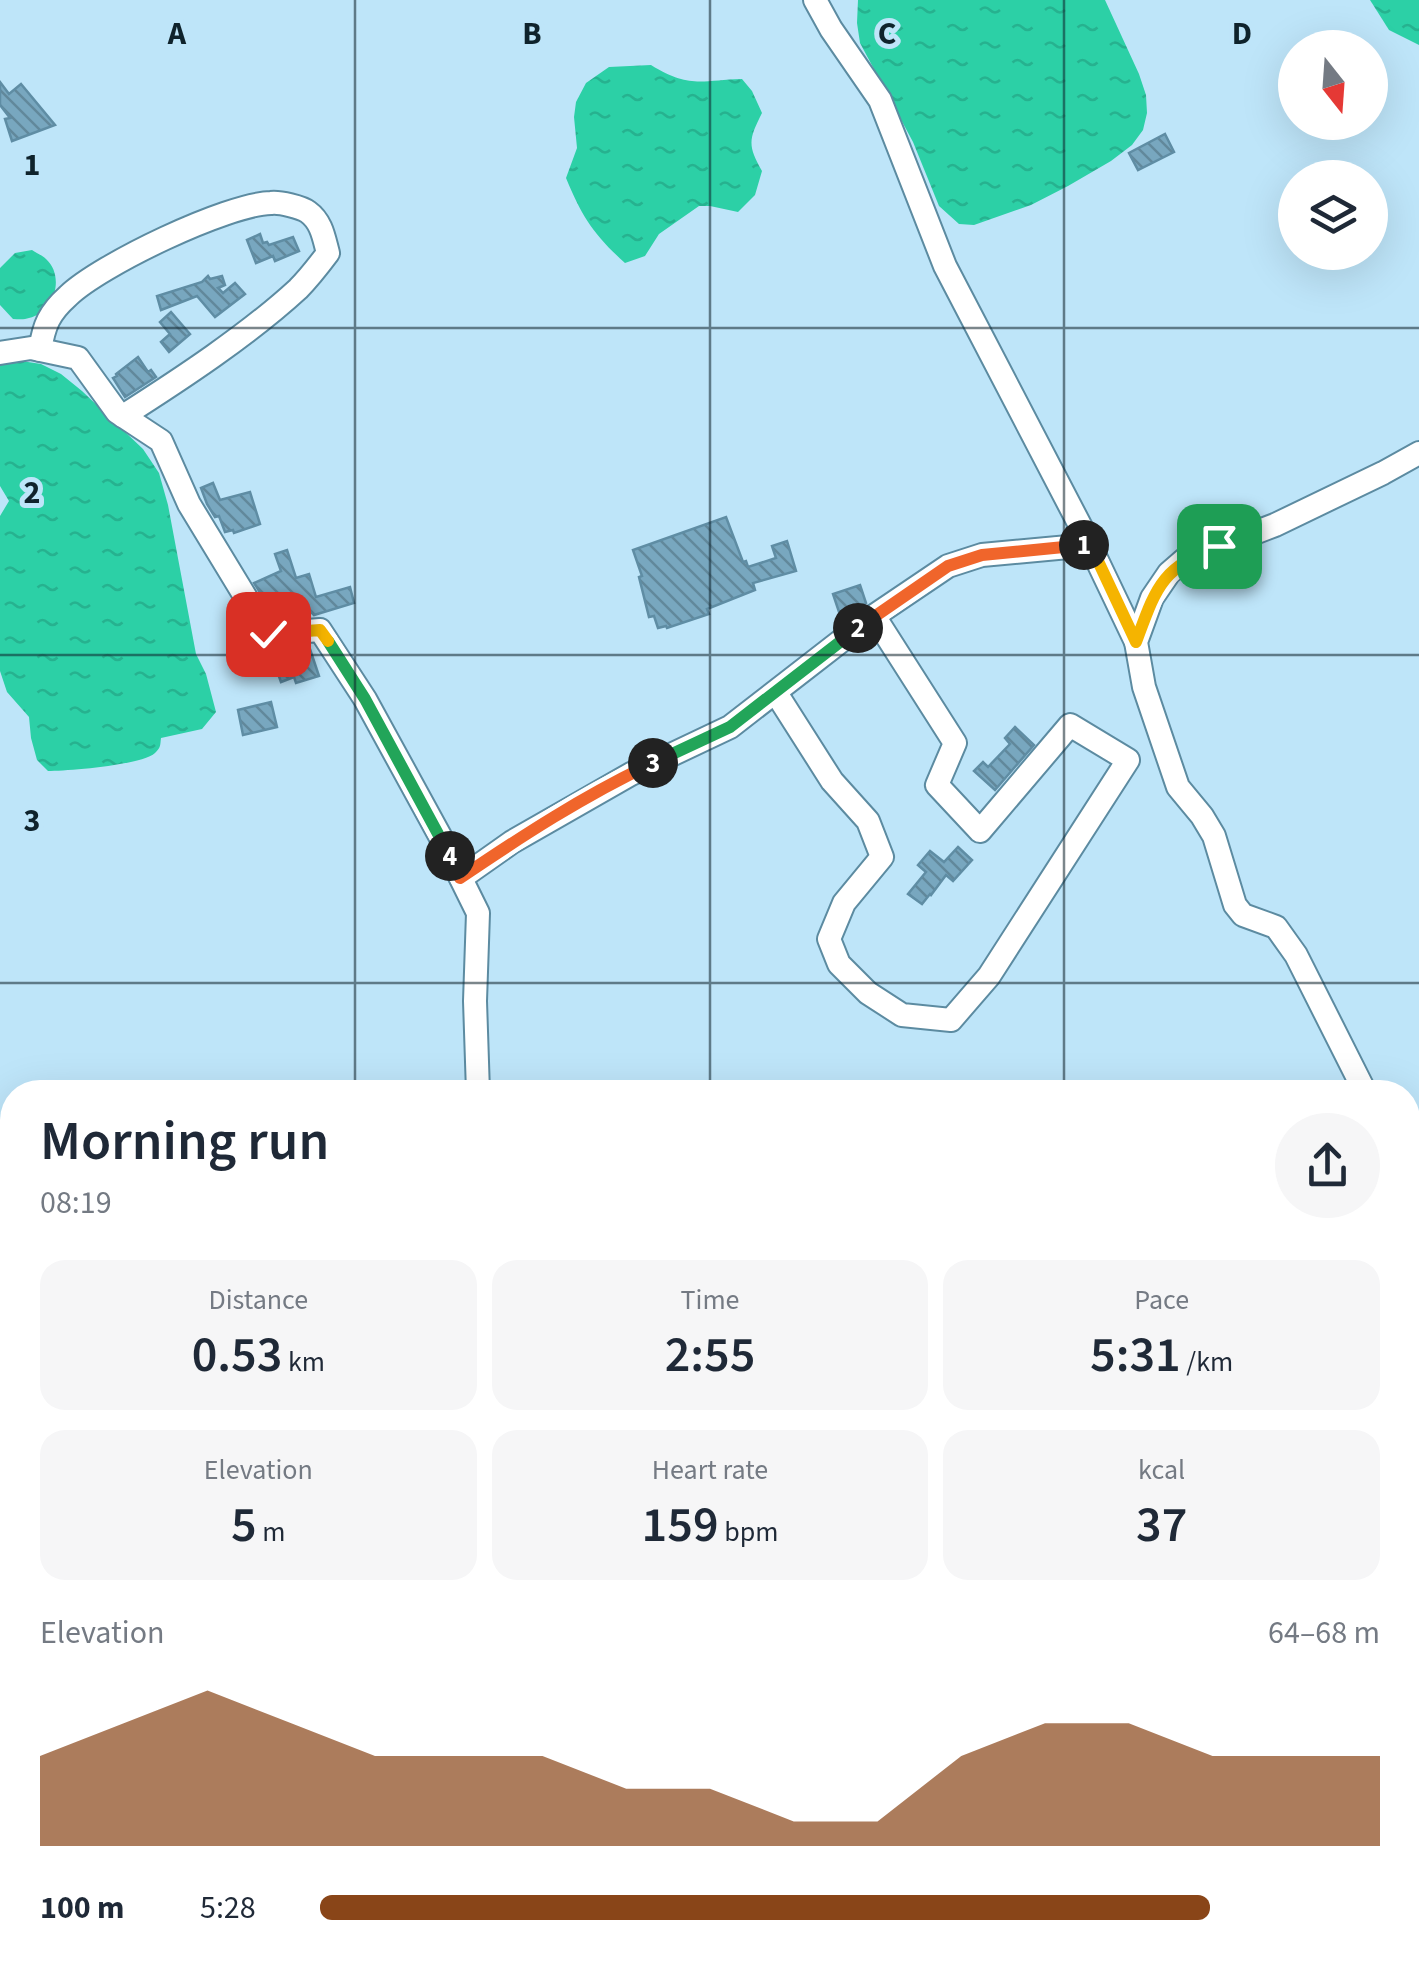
<!DOCTYPE html>
<html lang="en">
<head>
<meta charset="utf-8">
<style>
  :root { --surface:#fff; --page:#f6f6f7; --text:#1f2937; --muted:#747a83; --accent:#894518 }
  body { margin:0; font-family:"Source Sans 3",sans-serif; background:var(--page); color:var(--text); height:100vh; display:flex; flex-direction:column; font-size:38px; white-space:nowrap }
  * { box-sizing:border-box; margin:0 }
  p { font-size:32px; color:var(--muted) }
  .icon { flex:none; width:55px; height:55px; fill:none; stroke:currentColor; stroke-width:2; stroke-linecap:round; stroke-linejoin:round }
  .map { position:relative; flex:1; overflow:hidden }
  .sheet { position:absolute; left:0px; top:1080px; width:1420px; height:888px; display:flex; flex-direction:column; background:var(--surface); border-radius:40px 40px 0 0; box-shadow:0 10px 40px #0002 }
  .sheet>* { flex:none }
  .needle { width:65px; rotate:163deg }
  .buttons { position:absolute; left:1278px; top:30px; display:grid; gap:20px }
  .buttons a { display:grid; place-items:center; width:110px; height:110px; border-radius:50%; background:var(--surface); box-shadow:0 10px 40px #0002; font-size:50px }
  .pin { position:absolute; display:grid; place-items:center; width:85px; height:85px; color:#fff; margin:-42px; border-radius:20px; box-shadow:0 5px 15px #0006 }
  .km { position:absolute; width:50px; height:50px; margin:-25px; border-radius:50%; background:#222; color:#fff; font-size:28px; line-height:50px; text-align:center }
  .round { display:grid; place-items:center; flex:none; width:105px; height:105px; border-radius:52px; background:var(--page) }
  .headline { display:flex; align-items:center; justify-content:space-between; height:170px; padding:0 40px }
  h1 { font-size:55px; font-weight:600; line-height:75px }
  .figures { display:grid; grid-template-columns:repeat(3,1fr); gap:15px; height:170px; padding:10px 40px }
  .figures div { display:grid; align-content:center; border-radius:25px; background:var(--page); text-align:center }
  .figures b { font-size:50px; font-weight:600 }
  .figures small { font-size:28px; font-weight:400 }
  .figures p { font-size:28px }
  .chart { height:280px; padding:20px 40px }
  .chart p { display:flex; justify-content:space-between }
  .chart svg { width:100%; height:180px; margin-top:10px; fill:var(--accent); opacity:.7 }
  ul { padding:0 40px; list-style:none; font-size:32px }
  li { display:grid; grid-template-columns:160px 120px 1fr; align-items:center; height:75px }
  li i { height:25px; border-radius:12px; background:var(--accent) }
  .map>svg:first-child { display:block }
</style>
</head>
<body>
<div class="map">
<svg width="1419" height="1966" viewBox="0 0 1419 1966">
  <defs>
    <pattern id="water-ripples" width="26" height="14" patternUnits="userSpaceOnUse" patternTransform="scale(2.5)"><rect width="26" height="14" fill="#2cd0a6"/><path d="M2 4q2-2 4 0t4 0M15 11q2-2 4 0t4 0" fill="none" stroke="#26b28f"/></pattern>
    <pattern id="building-back-hatch" width="6" height="6" patternUnits="userSpaceOnUse" patternTransform="scale(2.5)"><rect width="6" height="6" fill="#78a7bf"/><path d="M-1 5l2 2M0 0l6 6M5-1l2 2" fill="none" stroke="#61889b"/></pattern>
  </defs>
  <rect width="100%" height="100%" fill="#bee5f9"/>
  <g fill="url(#water-ripples)">
    <path d="M 858,0 L 1105,0 L 1139,74 L 1146,95 L 1147,113 L 1143,130 L 1132,145 L 1111,161 L 1068,186 L 1031,205 L 974,225 L 959,224 L 939,206 L 913,142 L 860,43 L 857,23 Z"/>
    <path d="M 1370,0 L 1419,0 L 1419,45 L 1389,30 Z"/>
    <path d="M 651,65 C 690,89 701,80 742,79 L 752,91 L 762,113 C 749,139 747,145 762,171 L 755,195 L 738,212 L 710,206 L 699,206 L 659,234 L 645,256 L 625,263 C 594,235 582,217 566,178 L 577,148 L 574,117 L 576,102 L 586,83 L 609,67 Z"/>
    <path d="M 32,250 C 36,253 42,255 46,259 C 65,276 55,312 29,318 C 24,320 18,319 13,319 L 0,305 L 0,268 L 15,253 Z"/>
    <path d="M 15,360 L 41,364 L 61,374 L 82,391 L 143,449 L 159,473 L 168,505 L 196,654 L 206,674 L 216,712 L 202,729 L 161,738 C 160,746 161,747 155,753 C 142,765 68,771 48,771 L 37,760 L 31,738 L 29,717 L 7,692 L 0,671 L 0,516 L 9,501 L 0,486 L 0,364 Z"/>
    <path d="M 1419,1691 L 1419,1887 L 1408,1885 L 1408,1692 Z"/>
  </g>
  <g fill="url(#building-back-hatch)" stroke="#5f8da4" stroke-width="2.5">
    <path d="M 0,82 L 9,94 L 21,84 L 55,125 L 12,141 L 5,119 L 10,118 L 0,105 Z"/>
    <path d="M 1165,134 L 1174,152 L 1138,170 L 1129,153 Z"/>
    <path d="M 260,234 L 263,243 L 267,242 L 269,245 L 293,237 L 299,251 L 275,261 L 273,256 L 256,263 L 247,240 Z"/>
    <path d="M 208,276 L 210,279 L 222,276 L 225,285 L 218,288 L 223,293 L 235,283 L 245,294 L 215,317 L 197,296 L 161,310 L 157,296 L 202,282 Z"/>
    <path d="M 171,312 L 190,334 L 169,352 L 161,342 L 170,334 L 160,322 Z"/>
    <path d="M 138,357 L 148,372 L 151,370 L 156,377 L 125,397 L 113,378 L 117,376 L 116,374 Z"/>
    <path d="M 213,483 L 220,500 L 250,492 L 260,524 L 234,533 L 233,530 L 225,532 L 219,516 L 215,517 L 207,504 L 201,488 Z"/>
    <path d="M 726,517 L 743,562 L 746,561 L 748,567 L 776,558 L 772,546 L 787,541 L 796,571 L 753,583 L 755,590 L 707,609 L 709,614 L 667,628 L 666,626 L 658,628 L 654,616 L 649,617 L 639,577 L 642,576 L 633,550 Z"/>
    <path d="M 287,550 L 296,578 L 309,574 L 316,597 L 350,587 L 354,603 L 314,615 L 311,612 L 297,617 L 278,618 L 275,608 L 271,610 L 254,583 L 281,571 L 275,554 Z"/>
    <path d="M 860,585 L 866,603 L 856,610 L 840,615 L 833,594 Z"/>
    <path d="M 291,647 L 293,654 L 310,649 L 319,676 L 296,683 L 294,677 L 281,682 L 272,657 L 280,655 L 278,648 Z"/>
    <path d="M 271,702 L 277,727 L 243,735 L 238,710 Z"/>
    <path d="M 1015,727 L 1034,745 L 995,790 L 974,771 L 983,762 L 988,767 L 1010,744 L 1005,738 Z"/>
    <path d="M 958,847 L 972,860 L 953,881 L 946,875 L 931,895 L 930,894 L 922,904 L 908,894 L 926,872 L 918,865 L 930,851 L 944,862 Z"/>
  </g>
  <g fill="none" stroke-linecap="round" stroke-linejoin="round">
    <g stroke="#5c8ba1" stroke-width="26">
      <g id="minor">
        <path d="M 815,0 L 831,29 L 880,100 L 945,266 L 1083,531 L 1136,642"/>
        <path d="M 40,350 C 44,325 49,313 68,296 C 100,265 227,204 271,203 C 280,202 301,207 308,212 C 322,222 324,239 328,253 C 319,265 309,278 298,289 C 248,335 181,379 123,416"/>
        <path d="M 0,353 L 31,348 L 78,358 L 117,412 L 161,441 L 189,504 L 268,634 L 320,630 L 365,699 L 440,836 L 478,913 L 475,1001 L 478,1092"/>
        <path d="M 776,693 L 832,781 L 868,821 L 882,857 L 844,903 L 829,939 L 839,964 L 868,993 L 902,1015 L 951,1020 L 989,976 L 1128,760 L 1070,725 L 980,831 L 937,785 L 955,743 L 874,616"/>
        <path d="M 461,878 L 512,842 L 631,774 L 730,727 L 868,620 L 948,566 L 982,555 L 1090,545"/>
        <path d="M 1365,1092 L 1296,955 L 1276,927 L 1243,915 L 1235,905 L 1214,836 L 1202,816 L 1178,787 L 1144,687 L 1136,642 L 1152,598 L 1169,573 L 1184,560 L 1275,525 L 1383,473 L 1419,453"/>
        <path d="M 1408,1170 L 1419,1190"/>
        <path d="M 1408,1578 L 1419,1574"/>
        <path d="M 0,1617 L 2,1625 L 12,1636"/>
        <path d="M 1408,1905 L 1419,1906"/>
        <path d="M 1306,1955 L 1309,1966"/>
        <path d="M 1386,1955 L 1390,1966"/>
        <path d="M 12,1966 L 12,1933"/>
        <path d="M 1245,1966 L 1272,1955"/>
      </g>
    </g>
    <use href="#minor" stroke="#fff" stroke-width="22"/>
  </g>
  <g fill="none" stroke-linecap="round" stroke-linejoin="round">
    <g stroke="#fff" stroke-width="20">
      <path id="split-1" d="M 1084,545 L 1090,544 L 1136,642 C 1156,588 1161,567 1219,546"/>
    </g>
    <g stroke="#fff" stroke-width="20">
      <path id="split-2" d="M 858,628 L 948,566 L 982,555 L 1084,545"/>
    </g>
    <g stroke="#fff" stroke-width="20">
      <path id="split-3" d="M 653,763 L 730,727 L 858,628"/>
    </g>
    <g stroke="#fff" stroke-width="20">
      <path id="split-4" d="M 450,856 L 460,878 C 522,836 585,795 653,763"/>
    </g>
    <g stroke="#fff" stroke-width="20">
      <path id="split-5" d="M 328,641 L 365,699 L 450,856"/>
    </g>
    <g stroke="#fff" stroke-width="20">
      <path id="split-6" d="M 268,634 L 320,630 L 328,641"/>
    </g>
    <use href="#split-1" stroke="#f5b400" stroke-width="12"/>
    <use href="#split-2" stroke="#f0652b" stroke-width="12"/>
    <use href="#split-3" stroke="#22a559" stroke-width="12"/>
    <use href="#split-4" stroke="#f0652b" stroke-width="12"/>
    <use href="#split-5" stroke="#22a559" stroke-width="12"/>
    <use href="#split-6" stroke="#f5b400" stroke-width="12"/>
  </g>
  <path fill="none" stroke="#0f232c" stroke-width="2.5" stroke-opacity="0.55" d="M 355,0 L 355,1092M 710,0 L 710,1092M 1064,0 L 1064,1092M 0,328 L 1419,328M 0,655 L 1419,655M 0,983 L 1419,983M 0,1311 L 12,1311M 1408,1311 L 1419,1311M 0,1638 L 12,1638M 1408,1638 L 1419,1638M 355,1955 L 355,1966M 710,1955 L 710,1966M 1064,1955 L 1064,1966"/>
  <g font-size="32" text-anchor="middle" font-weight="bold" fill="#0f232c" stroke="#bee5f9" stroke-width="10" stroke-linejoin="round" paint-order="stroke">
    <text x="177" y="44">A</text>
    <text x="532" y="44">B</text>
    <text x="887" y="44">C</text>
    <text x="1242" y="44">D</text>
    <text x="32" y="175">1</text>
    <text x="32" y="503">2</text>
    <text x="32" y="831">3</text>
  </g>
</svg>
<div class="buttons">
<a><svg class="needle" viewBox="-14 -14 28 28"><path d="M0-13l5 13h-10z" fill="#e53935"/><path d="M0 13l5-13h-10z" fill="#747a83"/></svg></a>
<a><svg class="icon" aria-label="layers" viewBox="0 0 24 24"><path d="M12 4l9 5-9 5-9-5zM3 14l9 5 9-5"/></svg></a>
</div>
<div class="pin" style="left:1219px;top:546px;background:#1e9e55"><svg class="icon" aria-label="arrive" viewBox="0 0 24 24"><path d="M6 21V4h12l-3 4 3 4H6"/></svg></div>
<div class="pin" style="left:268px;top:634px;background:#d93025"><svg class="icon" aria-label="check" viewBox="0 0 24 24"><path d="M5 12l5 5 9-10"/></svg></div>
<b class="km" style="left:1084px;top:545px">1</b>
<b class="km" style="left:858px;top:628px">2</b>
<b class="km" style="left:653px;top:763px">3</b>
<b class="km" style="left:450px;top:856px">4</b>
<section class="sheet">
<div class="headline"><div><h1>Morning run</h1><p>08:19</p></div><a class="round"><svg class="icon" aria-label="share" viewBox="0 0 24 24"><path d="M12 15V3M7 8l5-5 5 5M5 13v7h14v-7"/></svg></a></div>
<div class="figures">
<div><p>Distance</p><b>0.53<small> km</small></b></div>
<div><p>Time</p><b>2:55</b></div>
<div><p>Pace</p><b>5:31<small> /km</small></b></div>
</div>
<div class="figures">
<div><p>Elevation</p><b>5<small> m</small></b></div>
<div><p>Heart rate</p><b>159<small> bpm</small></b></div>
<div><p>kcal</p><b>37</b></div>
</div>
<div class="chart"><p><span>Elevation</span>64–68 m</p>
<svg viewBox="0 0 160 44" preserveAspectRatio="none"><path d="M0 44V22L10 14L20 6L30 14L40 22L50 22L60 22L70 30L80 30L90 38L100 38L110 22L120 14L130 14L140 22L150 22L160 22V44z"/></svg>
</div>
<ul>
<li><b>100 m</b>5:28<i style="width:84%"></i></li>
</ul>
</section>
</div>
</body>
</html>
